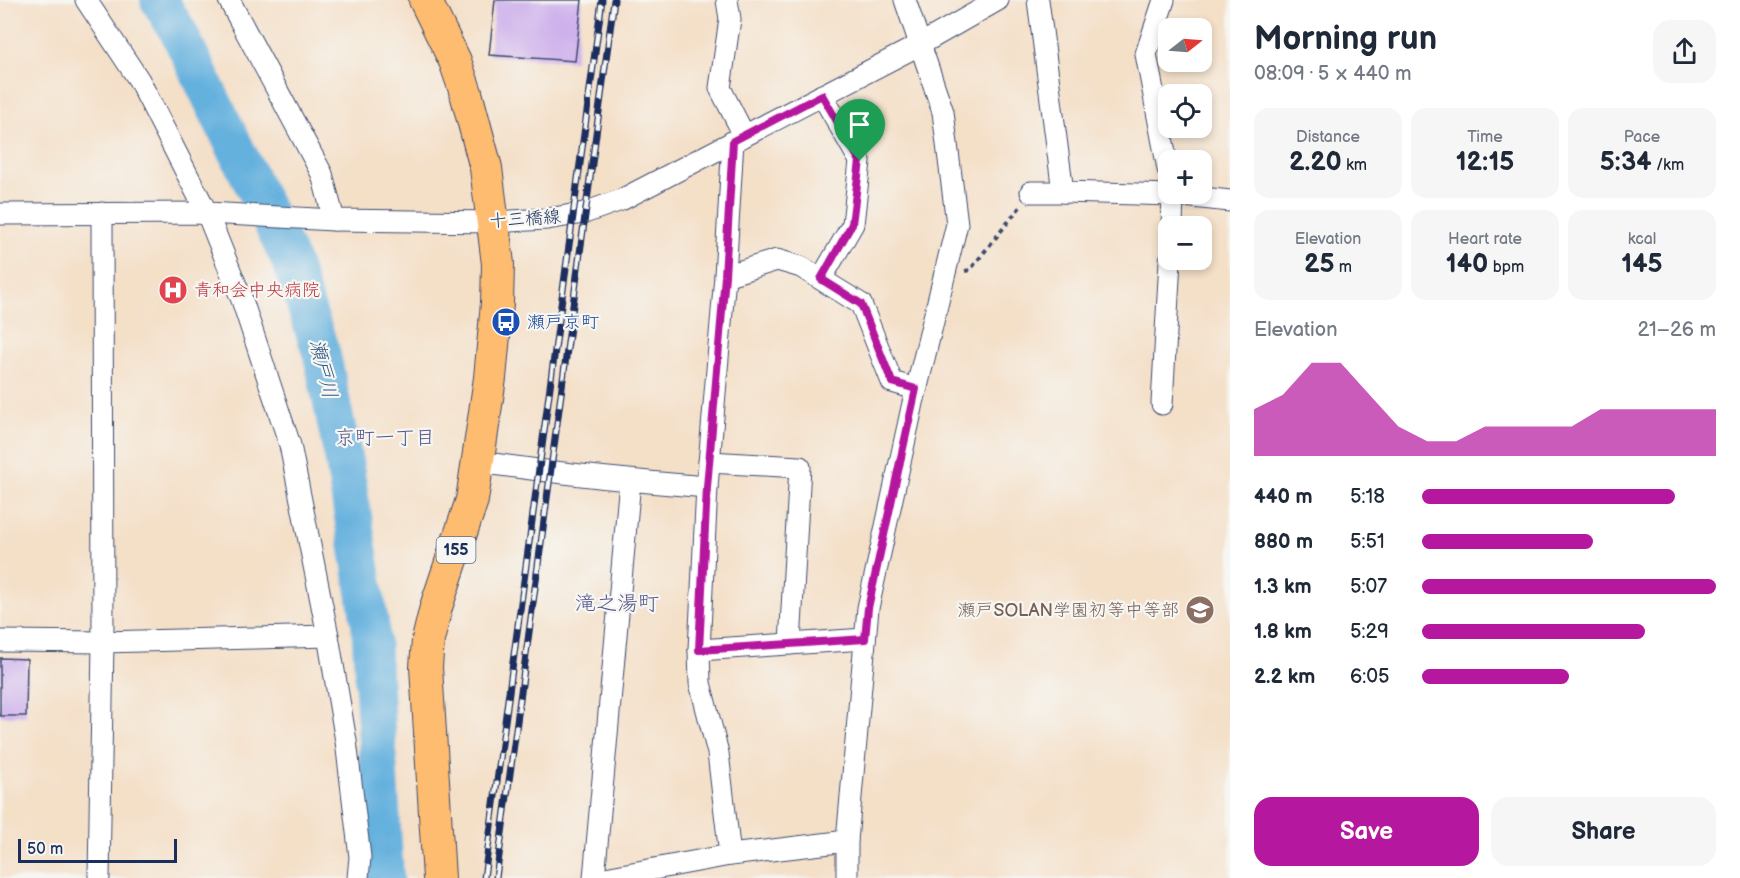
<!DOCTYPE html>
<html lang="en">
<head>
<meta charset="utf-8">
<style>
  :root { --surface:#fff; --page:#f6f6f7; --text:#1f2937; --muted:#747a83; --accent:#b5179e }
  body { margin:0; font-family:"Balsamiq Sans","Klee One",sans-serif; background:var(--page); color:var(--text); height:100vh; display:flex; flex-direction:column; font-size:22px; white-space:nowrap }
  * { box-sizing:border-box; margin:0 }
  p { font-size:20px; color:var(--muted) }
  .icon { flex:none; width:33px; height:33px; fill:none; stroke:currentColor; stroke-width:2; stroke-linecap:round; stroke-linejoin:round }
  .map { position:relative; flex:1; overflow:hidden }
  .side { display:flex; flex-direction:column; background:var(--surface); width:510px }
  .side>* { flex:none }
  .needle { width:39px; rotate:73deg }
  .buttons { position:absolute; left:1158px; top:18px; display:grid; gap:12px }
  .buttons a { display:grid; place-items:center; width:54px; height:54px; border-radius:12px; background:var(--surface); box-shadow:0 3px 9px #0003; font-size:30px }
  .scale { position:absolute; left:18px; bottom:15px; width:159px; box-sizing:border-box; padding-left:6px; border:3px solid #1b2f5e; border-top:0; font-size:16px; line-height:21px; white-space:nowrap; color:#1b2f5e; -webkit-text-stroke:4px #f6f6f2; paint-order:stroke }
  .pin { position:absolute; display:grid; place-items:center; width:51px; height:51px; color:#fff; margin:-62px -26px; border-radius:50% 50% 50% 0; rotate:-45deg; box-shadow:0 0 6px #0007 }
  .pin .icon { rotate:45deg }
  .round { display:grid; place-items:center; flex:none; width:63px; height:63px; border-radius:18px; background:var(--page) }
  .headline { display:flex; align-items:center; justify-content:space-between; height:102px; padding:0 24px }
  h1 { font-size:33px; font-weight:600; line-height:45px }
  .stats { display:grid; grid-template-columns:repeat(3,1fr); gap:9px; height:102px; padding:6px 24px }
  .stats div { display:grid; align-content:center; border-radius:15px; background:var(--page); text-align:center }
  .stats b { font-size:26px; font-weight:600 }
  .stats small { font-size:16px; font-weight:400 }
  .stats p { font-size:16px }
  .chart { height:168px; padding:12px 24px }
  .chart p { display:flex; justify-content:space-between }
  .chart svg { width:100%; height:108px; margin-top:6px; fill:var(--accent); opacity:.7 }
  .action { display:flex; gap:12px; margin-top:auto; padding:12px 24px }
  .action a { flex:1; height:69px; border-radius:18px; background:var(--accent); color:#fff; font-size:24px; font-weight:600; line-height:69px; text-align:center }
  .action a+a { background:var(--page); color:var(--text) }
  ul { padding:0 24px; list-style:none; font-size:20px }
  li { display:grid; grid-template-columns:96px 72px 1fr; align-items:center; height:45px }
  li i { height:15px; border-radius:8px; background:var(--accent) }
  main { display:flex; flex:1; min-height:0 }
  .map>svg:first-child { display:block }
</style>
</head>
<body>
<main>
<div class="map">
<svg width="1230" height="878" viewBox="0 0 1230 878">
  <rect width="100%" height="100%" fill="#f6f6f2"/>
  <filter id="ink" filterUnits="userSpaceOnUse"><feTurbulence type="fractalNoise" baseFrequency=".0167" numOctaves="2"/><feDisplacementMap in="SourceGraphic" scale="12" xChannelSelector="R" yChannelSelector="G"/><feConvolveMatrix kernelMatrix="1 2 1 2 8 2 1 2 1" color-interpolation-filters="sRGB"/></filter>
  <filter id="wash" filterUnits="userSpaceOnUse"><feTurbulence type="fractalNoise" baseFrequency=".008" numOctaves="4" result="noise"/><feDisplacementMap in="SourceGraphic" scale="24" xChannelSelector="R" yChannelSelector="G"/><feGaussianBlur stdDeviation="1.35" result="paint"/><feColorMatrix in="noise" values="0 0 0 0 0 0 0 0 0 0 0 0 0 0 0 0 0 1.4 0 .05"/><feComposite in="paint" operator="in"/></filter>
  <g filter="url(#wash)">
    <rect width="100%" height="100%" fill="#f4dfc7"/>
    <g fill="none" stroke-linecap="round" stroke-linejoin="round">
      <path stroke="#65b1de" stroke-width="38" d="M 159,0 L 179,33 L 290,260 L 322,355 L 345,467 L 370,623 L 385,878"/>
    </g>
    <g id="blocks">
      <g fill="#c8a6ea">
        <path d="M 495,0 L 582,0 L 575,61 L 489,55 Z"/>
        <path d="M 0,658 L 27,659 L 26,716 L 0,716 Z"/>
      </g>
    </g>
  </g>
  <g filter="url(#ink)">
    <use href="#blocks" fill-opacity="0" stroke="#3c496e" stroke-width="1.5"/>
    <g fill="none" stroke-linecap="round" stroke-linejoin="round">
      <g stroke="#3c496e" stroke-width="23">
        <g id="minor">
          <path d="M 86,0 L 139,80 L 207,213 L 242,300 L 290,445 L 328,636 L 346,741 L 360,857 L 358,878"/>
          <path d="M 229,0 L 322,174 L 334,220"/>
          <path d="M 727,0 L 730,19 L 720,88 L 744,135"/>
          <path d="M 1038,0 L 1063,192 L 1174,195 L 1230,201"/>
          <path d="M 1164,0 L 1146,54 L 1168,169"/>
          <path d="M 1031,192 L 1063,192"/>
          <path d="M 0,214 L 207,213 L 334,220 L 494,222 L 547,219 L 584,213 L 621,200 L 921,44 L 998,0"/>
          <path d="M 1172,226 L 1173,194"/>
          <path d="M 725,276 L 777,260 L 801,267 L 861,304 L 892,382 L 916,389"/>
          <path d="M 821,279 L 853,224 L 860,161 L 822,95"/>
          <path d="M 1162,404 L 1170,260"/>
          <path d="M 479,462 C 555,473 631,481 707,487"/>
          <path d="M 709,462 L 800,467 L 790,644"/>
          <path d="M 0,641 L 103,642 L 328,636"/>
          <path d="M 699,650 L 865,639"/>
          <path d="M 730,855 L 718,753 L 700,683 L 699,650 L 707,487 L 725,276 L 733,141"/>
          <path d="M 99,878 L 103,642 L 102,213"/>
          <path d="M 594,878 L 630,481"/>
          <path d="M 605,878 L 730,855 L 847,841"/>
          <path d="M 847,878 L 847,841 L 868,608 L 913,403 L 957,224 L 943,112 L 905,0"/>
        </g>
      </g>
      <g stroke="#3c496e" stroke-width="34">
        <path id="highway" d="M 425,0 L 455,61 L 466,93 L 486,168 L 498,264 L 497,303 L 490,378 L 472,500 L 436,607 L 428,640 L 426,667 L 428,700 L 439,878"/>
      </g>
      <path stroke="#3c496e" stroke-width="4" stroke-dasharray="4.5 4.5" stroke-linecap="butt" d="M 965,271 L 970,270 L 1020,207"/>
      <use href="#minor" stroke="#fff" stroke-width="21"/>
      <use href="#highway" stroke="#febc70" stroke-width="32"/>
      <g stroke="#1b2f5e" stroke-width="7">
        <g id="rail">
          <path d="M 484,878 L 602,0"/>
          <path d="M 496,878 L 614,0"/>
        </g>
      </g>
      <use href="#rail" stroke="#f6f6f2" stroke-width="4.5" stroke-dasharray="14" stroke-linecap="butt"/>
    </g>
  </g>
  <g fill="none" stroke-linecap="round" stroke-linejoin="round" filter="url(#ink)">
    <g stroke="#fff" stroke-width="12">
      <path id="route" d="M 822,95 L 860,161 L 852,224 L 821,279 L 861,304 L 892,382 L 916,389 L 868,608 L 865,639 L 699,650 L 707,487 L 725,276 L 733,141 Z"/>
    </g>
    <use href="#route" stroke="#b5179e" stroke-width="8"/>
  </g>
  <defs>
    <g id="hospital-disc" transform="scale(1.5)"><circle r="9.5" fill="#e0444e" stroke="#f6f6f2"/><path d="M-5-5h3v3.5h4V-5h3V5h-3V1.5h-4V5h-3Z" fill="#fff"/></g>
    <g id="bus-disc" transform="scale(1.5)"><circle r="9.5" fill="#1a4fb4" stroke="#f6f6f2"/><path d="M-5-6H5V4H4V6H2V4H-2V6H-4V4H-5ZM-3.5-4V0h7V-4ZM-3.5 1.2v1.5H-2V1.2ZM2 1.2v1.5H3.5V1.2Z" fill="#fff"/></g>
    <g id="school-disc" transform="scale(1.5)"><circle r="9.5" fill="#8d6e63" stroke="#f6f6f2"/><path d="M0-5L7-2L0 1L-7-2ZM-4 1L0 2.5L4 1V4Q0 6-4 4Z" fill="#fff"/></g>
  </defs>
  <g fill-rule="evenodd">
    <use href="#hospital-disc" x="173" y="290"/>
    <use href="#bus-disc" x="506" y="322"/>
    <use href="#school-disc" x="1200" y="610"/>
  </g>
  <g text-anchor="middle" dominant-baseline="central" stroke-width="4.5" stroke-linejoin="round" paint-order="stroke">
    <rect fill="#f6f6f2" stroke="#5d6b8a" stroke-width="1.5" x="436.5" y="537" width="39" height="26" rx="4.5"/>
    <g font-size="16" font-weight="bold" fill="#1b2f5e">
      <text x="456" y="550">155</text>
    </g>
    <g font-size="18" fill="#1b2f5e" stroke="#f6f6f2">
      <text transform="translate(525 219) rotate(-4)">十三橋線</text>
    </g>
    <g font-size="18" fill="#be3a42" stroke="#f6f6f2" text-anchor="start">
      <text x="194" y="290">青和会中央病院</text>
    </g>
    <g font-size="18" fill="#164399" stroke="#f6f6f2" text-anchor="start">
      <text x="527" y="322">瀬戸京町</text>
    </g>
    <g font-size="18" fill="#785e54" stroke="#f6f6f2" text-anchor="end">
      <text x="1179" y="610">瀬戸SOLAN学園初等中等部</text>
    </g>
    <g font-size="20" font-style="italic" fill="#315684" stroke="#f6f6f2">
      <text transform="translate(323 369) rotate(76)">瀬戸川</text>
    </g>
    <g font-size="20" fill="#58598f" stroke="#f6f6f2">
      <text x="385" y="438">京町一丁目</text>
    </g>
    <g font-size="21" fill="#58598f" stroke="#f6f6f2">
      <text x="617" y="603">滝之湯町</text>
    </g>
  </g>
</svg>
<div class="buttons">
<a><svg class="needle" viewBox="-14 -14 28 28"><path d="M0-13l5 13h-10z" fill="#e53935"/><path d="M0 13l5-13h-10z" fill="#747a83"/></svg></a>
<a><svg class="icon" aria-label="locate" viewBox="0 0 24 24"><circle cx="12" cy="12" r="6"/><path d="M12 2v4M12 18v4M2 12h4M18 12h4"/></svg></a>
<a>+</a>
<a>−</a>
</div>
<div class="scale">50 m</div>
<div class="pin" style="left:860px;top:161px;background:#1e9e55"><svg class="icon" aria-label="arrive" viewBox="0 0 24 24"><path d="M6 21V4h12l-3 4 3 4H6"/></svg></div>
</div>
<section class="side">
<div class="headline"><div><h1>Morning run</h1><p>08:09 · 5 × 440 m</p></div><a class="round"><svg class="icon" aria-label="share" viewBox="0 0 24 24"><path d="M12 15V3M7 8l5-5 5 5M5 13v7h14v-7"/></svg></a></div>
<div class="stats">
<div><p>Distance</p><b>2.20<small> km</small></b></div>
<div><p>Time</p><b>12:15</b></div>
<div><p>Pace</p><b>5:34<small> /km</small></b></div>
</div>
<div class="stats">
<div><p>Elevation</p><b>25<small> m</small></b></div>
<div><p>Heart rate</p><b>140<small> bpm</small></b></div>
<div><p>kcal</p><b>145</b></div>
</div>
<div class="chart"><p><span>Elevation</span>21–26 m</p>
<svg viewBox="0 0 160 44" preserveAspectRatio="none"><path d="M0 44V25L10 19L20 6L30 6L40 19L50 32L60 38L70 38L80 32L90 32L100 32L110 32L120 25L130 25L140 25L150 25L160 25V44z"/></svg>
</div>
<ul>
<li><b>440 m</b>5:18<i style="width:86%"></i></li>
<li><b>880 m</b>5:51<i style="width:58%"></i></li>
<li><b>1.3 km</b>5:07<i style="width:100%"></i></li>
<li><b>1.8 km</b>5:29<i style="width:76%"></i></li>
<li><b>2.2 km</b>6:05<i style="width:50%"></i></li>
</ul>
<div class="action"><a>Save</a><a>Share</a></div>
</section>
</main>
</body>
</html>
